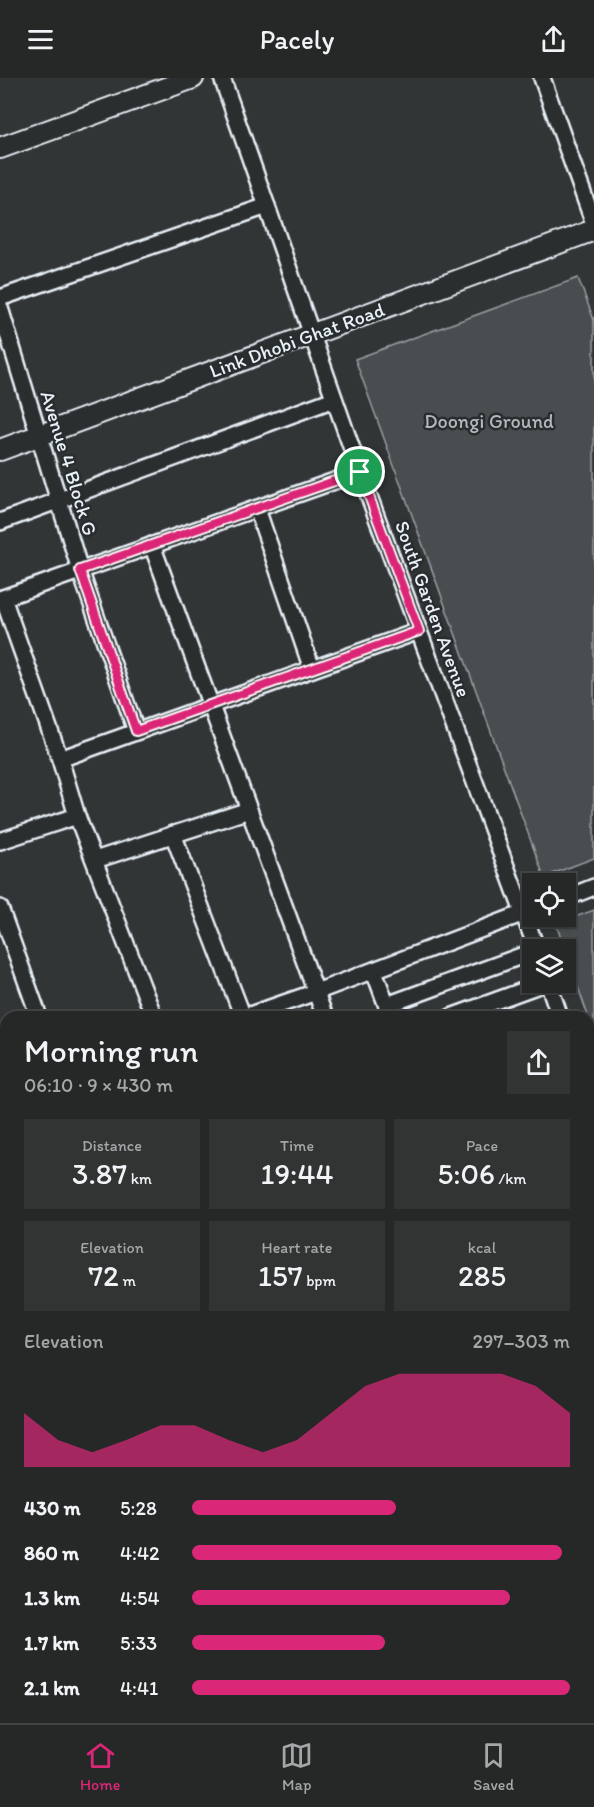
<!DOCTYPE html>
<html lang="en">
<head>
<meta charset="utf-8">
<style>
  :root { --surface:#262828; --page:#323434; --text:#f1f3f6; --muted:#a4a6a8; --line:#424445; --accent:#db2777 }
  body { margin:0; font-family:Itim,sans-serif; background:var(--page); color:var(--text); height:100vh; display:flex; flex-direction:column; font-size:22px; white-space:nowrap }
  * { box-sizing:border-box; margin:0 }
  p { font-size:20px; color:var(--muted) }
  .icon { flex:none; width:33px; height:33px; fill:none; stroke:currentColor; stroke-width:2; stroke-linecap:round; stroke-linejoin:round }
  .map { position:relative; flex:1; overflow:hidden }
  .sheet { position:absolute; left:0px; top:933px; width:594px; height:712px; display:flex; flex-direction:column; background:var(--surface); border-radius:18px 18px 0 0; box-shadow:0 2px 4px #0004,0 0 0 2px var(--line) }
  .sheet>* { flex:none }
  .fabs { position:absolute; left:522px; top:795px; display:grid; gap:12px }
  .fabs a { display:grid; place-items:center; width:54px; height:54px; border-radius:0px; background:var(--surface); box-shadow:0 2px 4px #0004,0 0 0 2px var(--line); font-size:30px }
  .pin { position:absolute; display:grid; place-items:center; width:51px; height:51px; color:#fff; margin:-26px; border:3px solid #fff; border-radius:50%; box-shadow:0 2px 6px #0007 }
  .round { display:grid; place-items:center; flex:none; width:63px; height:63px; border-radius:0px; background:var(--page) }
  .summary { display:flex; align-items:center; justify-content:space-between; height:102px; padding:0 24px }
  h1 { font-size:33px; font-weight:600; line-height:45px }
  .figures { display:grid; grid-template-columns:repeat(3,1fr); gap:9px; height:102px; padding:6px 24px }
  .figures div { display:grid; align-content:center; border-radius:0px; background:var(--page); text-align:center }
  .figures b { font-size:30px; font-weight:600 }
  .figures small { font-size:16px; font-weight:400 }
  .figures p { font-size:16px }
  .chart { height:168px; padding:12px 24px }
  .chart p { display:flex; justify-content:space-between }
  .chart svg { width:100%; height:108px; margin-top:6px; fill:var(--accent); opacity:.7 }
  ul { padding:0 24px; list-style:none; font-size:20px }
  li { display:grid; grid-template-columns:96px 72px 1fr; align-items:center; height:45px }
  li i { height:15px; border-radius:8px; background:var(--accent) }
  header { display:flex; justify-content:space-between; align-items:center; height:78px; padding:0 24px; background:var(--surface); font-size:27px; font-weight:600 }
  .tab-bar { display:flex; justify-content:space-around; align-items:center; height:84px; border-top:2px solid var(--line); background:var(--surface); font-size:16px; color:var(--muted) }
  .tab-bar a { display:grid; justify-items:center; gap:3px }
  .tab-bar .selected { color:var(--accent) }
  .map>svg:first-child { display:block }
</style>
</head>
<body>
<header><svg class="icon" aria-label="menu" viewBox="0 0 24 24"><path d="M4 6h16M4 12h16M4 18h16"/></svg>Pacely<svg class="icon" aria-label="share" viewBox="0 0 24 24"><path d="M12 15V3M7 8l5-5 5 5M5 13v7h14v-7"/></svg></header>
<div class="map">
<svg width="594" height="1645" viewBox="0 0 594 1645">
  <rect width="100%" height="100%" fill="#323536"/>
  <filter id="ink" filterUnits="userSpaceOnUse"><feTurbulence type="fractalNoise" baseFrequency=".0167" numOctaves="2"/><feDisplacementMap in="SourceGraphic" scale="12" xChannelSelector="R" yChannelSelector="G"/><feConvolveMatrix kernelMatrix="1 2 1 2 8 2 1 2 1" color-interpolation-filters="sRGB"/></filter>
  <g filter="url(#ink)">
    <g fill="#494d4f" stroke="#989fa4" stroke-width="1.5">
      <path d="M 578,200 L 594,242 L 594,780 L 544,799 L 355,281 Z"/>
      <path d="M 594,832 L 594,955 L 556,846 Z"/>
    </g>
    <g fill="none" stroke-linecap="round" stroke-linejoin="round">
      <g stroke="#6e7376" stroke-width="15">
        <path d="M 588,1298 L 594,1295"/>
        <path d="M 0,1629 L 6,1626"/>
      </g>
      <g stroke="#e8f1f8" stroke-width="20">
        <g id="minor">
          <path d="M 222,0 L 360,394 L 537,872"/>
          <path d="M 542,0 L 594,146"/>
          <path d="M 0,220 L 267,128"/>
          <path d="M 0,230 L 80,492 L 136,653"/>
          <path d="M 257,431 L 312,591"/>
          <path d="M 0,444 L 334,321"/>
          <path d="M 152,467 L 325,939"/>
          <path d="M 3,520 L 60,681 L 77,738 L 154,939"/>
          <path d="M 0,521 L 360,394"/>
          <path d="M 60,681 L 419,553"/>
          <path d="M 173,756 L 243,939"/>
          <path d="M 0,763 L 77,738"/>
          <path d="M 95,782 L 249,732"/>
          <path d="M 566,820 L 594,809"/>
          <path d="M 0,830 L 39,939"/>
          <path d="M 374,893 L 391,939"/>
          <path d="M 548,904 L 560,939"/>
          <path d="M 387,927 L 532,874"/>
          <path d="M 244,939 L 316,914 L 532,832"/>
          <path d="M 451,939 L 547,904"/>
          <path d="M 588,1019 L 594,1037"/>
          <path d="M 0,1020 L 6,1019"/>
          <path d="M 588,1128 L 594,1126"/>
          <path d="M 0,1131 L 6,1133"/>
          <path d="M 588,1198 L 594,1195"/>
          <path d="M 0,1255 L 6,1244"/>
          <path d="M 588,1264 L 594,1261"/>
          <path d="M 588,1326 L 594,1322"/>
          <path d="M 0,1373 L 6,1366"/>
          <path d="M 588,1423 L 594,1411"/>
          <path d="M 0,1535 L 6,1539"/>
          <path d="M 0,1609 L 6,1606"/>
          <path d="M 308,1640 L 314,1645"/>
          <path d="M 33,1645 L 42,1640"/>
          <path d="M 350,1645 L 354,1640"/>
        </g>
      </g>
      <g stroke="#e8f1f8" stroke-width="24">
        <g id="tertiary">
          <path d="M 0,70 L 193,0"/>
          <path d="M 0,372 L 594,152"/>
        </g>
      </g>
      <use href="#minor" stroke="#2a2d2e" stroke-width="15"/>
      <use href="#tertiary" stroke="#2a2d2e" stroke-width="20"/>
    </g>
  </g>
  <g fill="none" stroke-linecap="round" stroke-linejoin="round" filter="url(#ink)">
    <g stroke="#fff" stroke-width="12">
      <path id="route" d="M 360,394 L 419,553 L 136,653 L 80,492 Z"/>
    </g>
    <use href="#route" stroke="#db2777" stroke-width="8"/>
  </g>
  <g text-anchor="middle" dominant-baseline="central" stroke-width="5" stroke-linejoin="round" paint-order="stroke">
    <g font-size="20" fill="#e8f1f8" stroke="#2a2d2e">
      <text transform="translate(297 262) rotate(-20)">Link Dhobi Ghat Road</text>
      <text transform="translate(69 385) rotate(73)">Avenue 4 Block G</text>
      <text transform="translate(433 531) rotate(70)">South Garden Avenue</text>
    </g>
    <g font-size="20" fill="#b0b8bd" stroke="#2a2d2e">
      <text x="489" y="343">Doongi Ground</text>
    </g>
  </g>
</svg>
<div class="fabs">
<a><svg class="icon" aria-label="locate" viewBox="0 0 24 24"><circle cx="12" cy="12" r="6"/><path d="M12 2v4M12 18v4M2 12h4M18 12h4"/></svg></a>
<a><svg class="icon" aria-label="layers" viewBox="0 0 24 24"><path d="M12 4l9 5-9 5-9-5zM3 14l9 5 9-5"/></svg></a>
</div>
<div class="pin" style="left:360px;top:394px;background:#1e9e55"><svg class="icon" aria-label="arrive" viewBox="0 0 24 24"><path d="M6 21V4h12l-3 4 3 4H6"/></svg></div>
<section class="sheet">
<div class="summary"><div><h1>Morning run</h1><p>06:10 · 9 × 430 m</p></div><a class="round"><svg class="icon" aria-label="share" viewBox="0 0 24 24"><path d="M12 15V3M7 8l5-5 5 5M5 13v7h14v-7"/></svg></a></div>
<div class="figures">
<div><p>Distance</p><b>3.87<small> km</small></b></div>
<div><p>Time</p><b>19:44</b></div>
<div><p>Pace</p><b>5:06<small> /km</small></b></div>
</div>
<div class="figures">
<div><p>Elevation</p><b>72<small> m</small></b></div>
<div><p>Heart rate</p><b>157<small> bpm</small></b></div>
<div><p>kcal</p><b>285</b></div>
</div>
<div class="chart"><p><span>Elevation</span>297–303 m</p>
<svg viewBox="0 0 160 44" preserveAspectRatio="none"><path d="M0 44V22L10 33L20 38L30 33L40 27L50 27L60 33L70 38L80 33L90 22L100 11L110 6L120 6L130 6L140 6L150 11L160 22V44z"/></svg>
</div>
<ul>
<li><b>430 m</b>5:28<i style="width:54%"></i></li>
<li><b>860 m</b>4:42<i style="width:98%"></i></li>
<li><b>1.3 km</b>4:54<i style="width:84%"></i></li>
<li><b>1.7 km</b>5:33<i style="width:51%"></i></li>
<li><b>2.1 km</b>4:41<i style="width:100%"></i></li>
</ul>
</section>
</div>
<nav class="tab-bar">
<a class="selected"><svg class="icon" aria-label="home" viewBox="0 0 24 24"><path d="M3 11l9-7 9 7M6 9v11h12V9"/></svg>Home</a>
<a><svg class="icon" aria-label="map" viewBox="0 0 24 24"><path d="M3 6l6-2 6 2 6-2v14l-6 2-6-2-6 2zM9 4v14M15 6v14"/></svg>Map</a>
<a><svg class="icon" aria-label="saved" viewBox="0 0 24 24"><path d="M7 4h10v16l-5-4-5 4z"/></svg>Saved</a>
</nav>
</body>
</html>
